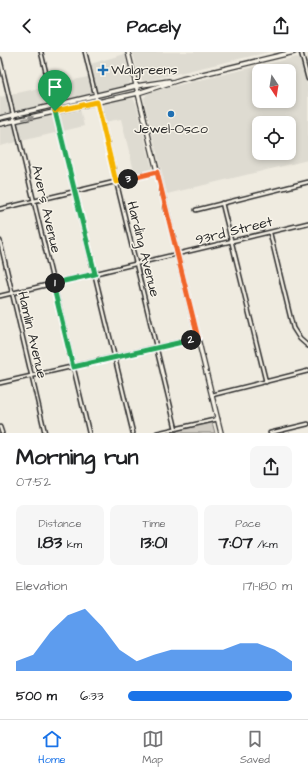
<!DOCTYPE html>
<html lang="en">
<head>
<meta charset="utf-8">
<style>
  :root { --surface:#fff; --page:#f6f6f6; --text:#202124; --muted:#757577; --line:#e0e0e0; --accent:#1a73e8 }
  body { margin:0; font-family:"Architects Daughter",sans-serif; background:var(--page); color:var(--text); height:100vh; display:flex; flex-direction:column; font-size:15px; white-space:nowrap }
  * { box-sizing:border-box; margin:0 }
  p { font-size:13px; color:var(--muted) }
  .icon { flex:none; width:22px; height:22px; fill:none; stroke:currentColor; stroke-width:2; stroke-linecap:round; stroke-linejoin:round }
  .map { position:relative; height:381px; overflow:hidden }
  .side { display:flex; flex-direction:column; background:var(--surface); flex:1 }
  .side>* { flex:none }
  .needle { width:26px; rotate:168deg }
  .fabs { position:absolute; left:252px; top:12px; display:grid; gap:8px }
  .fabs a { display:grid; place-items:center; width:44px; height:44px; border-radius:8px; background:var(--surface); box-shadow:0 2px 6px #0003; font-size:20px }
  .pin { position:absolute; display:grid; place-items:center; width:34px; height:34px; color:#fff; margin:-41px -17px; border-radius:50% 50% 50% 0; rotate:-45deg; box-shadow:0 0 4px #0007 }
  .pin .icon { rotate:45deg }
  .km { position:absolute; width:20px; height:20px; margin:-10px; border-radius:50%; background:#222; color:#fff; font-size:11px; line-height:20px; text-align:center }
  .round { display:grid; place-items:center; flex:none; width:42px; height:42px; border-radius:8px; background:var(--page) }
  .summary { display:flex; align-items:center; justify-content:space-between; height:68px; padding:0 16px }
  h1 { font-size:22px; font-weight:700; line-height:30px }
  .stats { display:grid; grid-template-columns:repeat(3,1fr); gap:6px; height:68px; padding:4px 16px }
  .stats div { display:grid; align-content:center; border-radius:8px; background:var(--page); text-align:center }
  .stats b { font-size:17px; font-weight:700 }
  .stats small { font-size:11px; font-weight:400 }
  .stats p { font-size:11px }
  .chart { height:112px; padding:8px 16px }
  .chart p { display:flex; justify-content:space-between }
  .chart svg { width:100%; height:72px; margin-top:4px; fill:var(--accent); opacity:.7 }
  ul { padding:0 16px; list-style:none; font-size:13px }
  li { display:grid; grid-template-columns:64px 48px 1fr; align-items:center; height:30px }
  li i { height:10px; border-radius:5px; background:var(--accent) }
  header { display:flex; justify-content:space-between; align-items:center; height:52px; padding:0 16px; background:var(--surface); font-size:18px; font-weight:700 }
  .dock { display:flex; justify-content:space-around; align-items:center; height:56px; border-top:1px solid var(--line); background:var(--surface); font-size:11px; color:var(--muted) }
  .dock a { display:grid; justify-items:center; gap:2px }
  .dock .selected { color:var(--accent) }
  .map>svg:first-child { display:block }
</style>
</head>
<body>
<header><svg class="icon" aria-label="back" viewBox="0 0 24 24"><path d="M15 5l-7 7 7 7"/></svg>Pacely<svg class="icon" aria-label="share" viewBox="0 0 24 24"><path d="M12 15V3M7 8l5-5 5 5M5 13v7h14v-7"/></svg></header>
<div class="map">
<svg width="308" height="381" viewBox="0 0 308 381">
  <rect width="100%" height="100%" fill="#efebe0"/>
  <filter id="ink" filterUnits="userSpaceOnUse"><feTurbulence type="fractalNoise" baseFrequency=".025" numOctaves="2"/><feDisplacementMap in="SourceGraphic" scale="8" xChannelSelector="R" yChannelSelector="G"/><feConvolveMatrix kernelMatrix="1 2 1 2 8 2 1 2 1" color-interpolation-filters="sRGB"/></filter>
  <g filter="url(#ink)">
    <g fill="#dedbd1" fill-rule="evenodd">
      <path d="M 133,0 L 269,0 L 145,29 L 141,28 L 138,24 Z"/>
      <path d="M 125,2 L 130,27 L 130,30 L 126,34 L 0,64 L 0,45 L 92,24 L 90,12 Z"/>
      <path d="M 297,5 L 301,8 L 308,36 L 308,108 L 167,142 L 145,52 L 144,46 L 147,42 L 153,39 ZM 259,19 L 289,19 L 289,49 L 259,49 ZM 259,71 L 289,71 L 289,101 L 259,101 Z"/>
      <path d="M 125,46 L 133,47 L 136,51 L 152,116 L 151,120 L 135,123 L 121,67 L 104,70 L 100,52 Z"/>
      <path d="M 80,57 L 84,74 L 63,79 L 59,61 Z"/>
      <path d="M 55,62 L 59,80 L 0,94 L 0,75 Z"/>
    </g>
    <path fill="#cfcbc2" stroke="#7d7b76" d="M 212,370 L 215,381 L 166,381 Z"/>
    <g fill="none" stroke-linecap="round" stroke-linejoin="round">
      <g stroke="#2b2b2b" stroke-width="5.5">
        <g id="minor">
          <path d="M 41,0 L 133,381"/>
          <path d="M 85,0 L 176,377"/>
          <path d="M 301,0 L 308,27"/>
          <path d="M 0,7 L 89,381"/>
          <path d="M 222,151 L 266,330"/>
          <path d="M 0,157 L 157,120"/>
          <path d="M 196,158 L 308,130"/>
          <path d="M 270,181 L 293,276 L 300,287 L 308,294"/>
          <path d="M 0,189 L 45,381"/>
          <path d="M 0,244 L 308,171"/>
          <path d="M 0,331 L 198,286"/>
          <path d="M 212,343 L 308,319"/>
          <path d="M 0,375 L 2,381"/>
          <path d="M 157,381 L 218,367"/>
          <path d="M 270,381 L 308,372"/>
        </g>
      </g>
      <g stroke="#2b2b2b" stroke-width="6">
        <path id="secondary" d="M 128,0 L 221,381"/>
      </g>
      <g stroke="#2b2b2b" stroke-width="6">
        <g id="primary">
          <path d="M 0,66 L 136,34 L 169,29"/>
          <path d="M 0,72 L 138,41 L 182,27 L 294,0"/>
        </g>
      </g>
      <use href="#minor" stroke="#f7f3e8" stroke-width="2.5"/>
      <use href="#secondary" stroke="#f7f3e8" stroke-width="3.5"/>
      <use href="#primary" stroke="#f7f3e8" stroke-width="3.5"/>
    </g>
    <defs><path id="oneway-solid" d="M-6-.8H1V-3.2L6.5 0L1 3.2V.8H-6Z"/></defs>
    <use fill="#918f8a" href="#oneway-solid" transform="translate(28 66) rotate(-13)"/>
  </g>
  <g fill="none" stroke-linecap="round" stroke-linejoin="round" filter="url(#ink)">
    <g stroke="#fff" stroke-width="8">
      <path id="split-1" d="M 55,231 L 95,222 L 55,59"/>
    </g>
    <g stroke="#fff" stroke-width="8">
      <path id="split-2" d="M 55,231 L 53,232 L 73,315 L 191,288"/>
    </g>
    <g stroke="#fff" stroke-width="8">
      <path id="split-3" d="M 128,127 L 157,120 L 198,286 L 191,288"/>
    </g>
    <g stroke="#fff" stroke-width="8">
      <path id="split-4" d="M 55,59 L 97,50 L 116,130 L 128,127"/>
    </g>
    <use href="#split-1" stroke="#22a559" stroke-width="5"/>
    <use href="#split-2" stroke="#22a559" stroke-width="5"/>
    <use href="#split-3" stroke="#f0652b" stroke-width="5"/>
    <use href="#split-4" stroke="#f5b400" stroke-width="5"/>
  </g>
  <g fill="#1f6fb2" stroke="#f7f3e8" stroke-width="1.5">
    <path d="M101 12h4v4h4v4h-4v4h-4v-4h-4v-4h4z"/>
    <circle cx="171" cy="62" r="4"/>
  </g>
  <g text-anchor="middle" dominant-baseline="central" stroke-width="3" stroke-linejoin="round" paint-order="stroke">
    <g font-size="14" fill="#2b2b2b" stroke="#f7f3e8" text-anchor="start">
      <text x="111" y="18">Walgreens</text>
      <text x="171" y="77" text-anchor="middle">Jewel-Osco</text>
    </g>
    <g font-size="14" fill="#2b2b2b" stroke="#f7f3e8">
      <text transform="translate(46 157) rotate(77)">Avers Avenue</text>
      <text transform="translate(234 179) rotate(-14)">93rd Street</text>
      <text transform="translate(143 197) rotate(76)">Harding Avenue</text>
      <text transform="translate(32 283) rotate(77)">Hamlin Avenue</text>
    </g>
  </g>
</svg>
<div class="fabs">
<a><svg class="needle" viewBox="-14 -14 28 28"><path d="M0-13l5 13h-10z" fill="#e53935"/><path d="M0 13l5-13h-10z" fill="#757577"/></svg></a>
<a><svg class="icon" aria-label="locate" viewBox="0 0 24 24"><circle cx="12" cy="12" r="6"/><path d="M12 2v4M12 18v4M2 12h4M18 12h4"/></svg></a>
</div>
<div class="pin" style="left:55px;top:59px;background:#1e9e55"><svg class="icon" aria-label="arrive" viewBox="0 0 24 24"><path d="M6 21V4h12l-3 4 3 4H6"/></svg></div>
<b class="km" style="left:55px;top:231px">1</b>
<b class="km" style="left:191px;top:288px">2</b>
<b class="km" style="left:128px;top:127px">3</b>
</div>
<section class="side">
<div class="summary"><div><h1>Morning run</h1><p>07:52</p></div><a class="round"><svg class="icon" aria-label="share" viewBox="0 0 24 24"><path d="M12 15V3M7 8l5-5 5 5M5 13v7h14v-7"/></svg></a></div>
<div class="stats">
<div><p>Distance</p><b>1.83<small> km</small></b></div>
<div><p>Time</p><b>13:01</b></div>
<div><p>Pace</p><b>7:07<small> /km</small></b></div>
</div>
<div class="chart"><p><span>Elevation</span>171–180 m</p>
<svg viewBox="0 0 160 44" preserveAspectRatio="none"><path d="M0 44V38L10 34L20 20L30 10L40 6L50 17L60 31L70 38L80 34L90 31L100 31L110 31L120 31L130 27L140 27L150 31L160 38V44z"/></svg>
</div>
<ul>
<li><b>500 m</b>6:33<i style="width:100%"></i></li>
</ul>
</section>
<nav class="dock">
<a class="selected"><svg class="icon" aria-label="home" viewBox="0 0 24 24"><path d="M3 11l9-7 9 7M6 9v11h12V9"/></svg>Home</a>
<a><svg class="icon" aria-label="map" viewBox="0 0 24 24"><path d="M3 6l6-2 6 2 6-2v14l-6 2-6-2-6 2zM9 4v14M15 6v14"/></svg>Map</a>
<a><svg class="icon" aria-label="saved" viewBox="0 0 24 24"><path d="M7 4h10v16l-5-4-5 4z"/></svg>Saved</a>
</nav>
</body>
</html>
